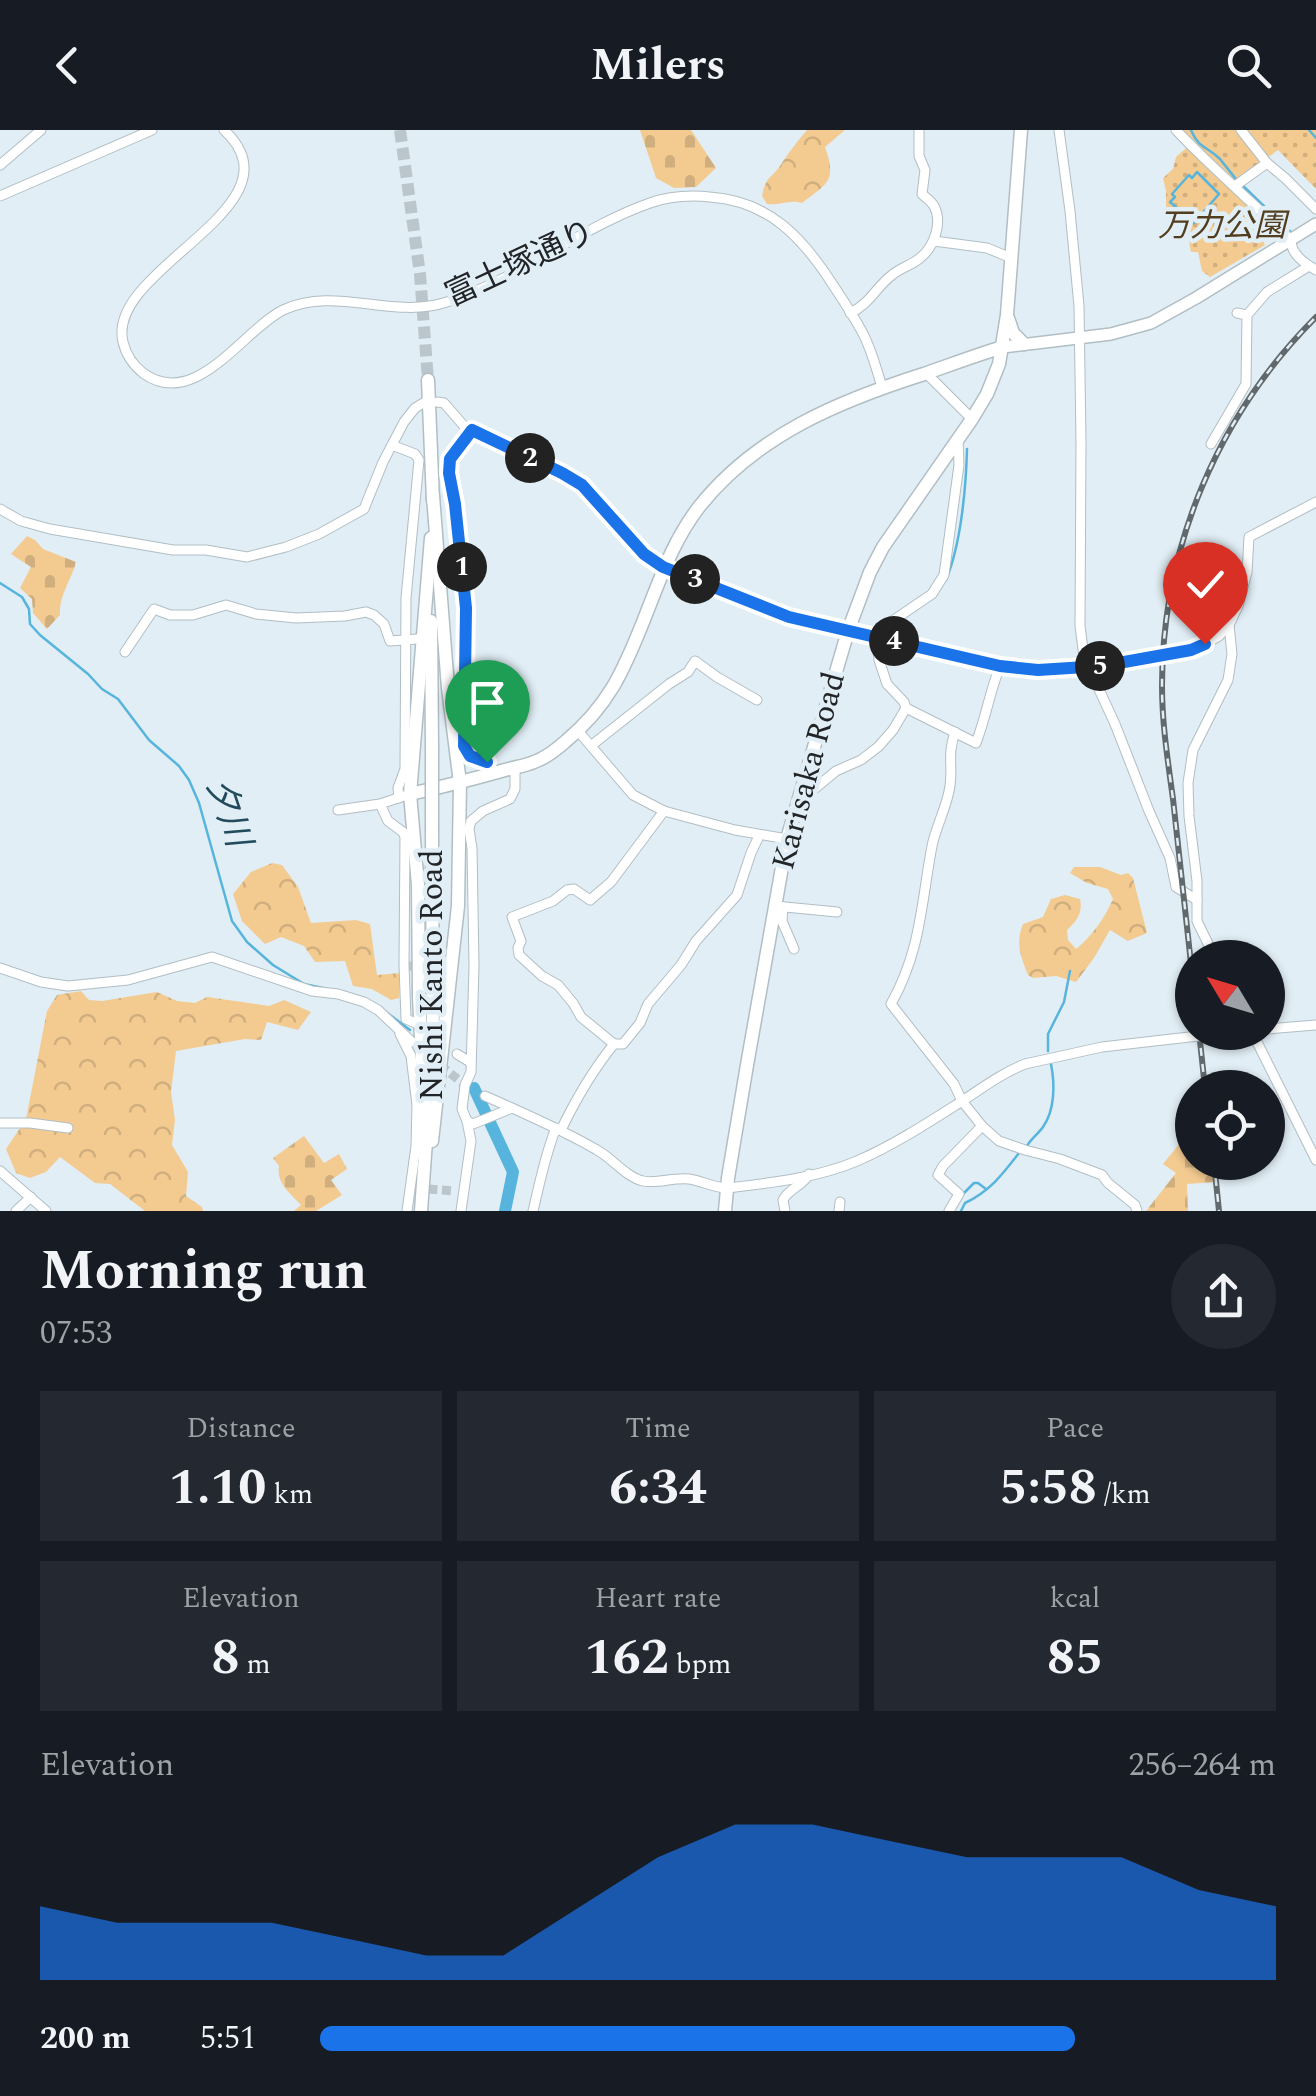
<!DOCTYPE html>
<html lang="en">
<head>
<meta charset="utf-8">
<style>
  :root { --surface:#171b24; --page:#242831; --text:#f1f3f6; --muted:#9ea1a6; --accent:#1a73e8 }
  body { margin:0; font-family:Spectral,"Noto Sans JP",serif; background:var(--page); color:var(--text); height:100vh; display:flex; flex-direction:column; font-size:38px; white-space:nowrap }
  * { box-sizing:border-box; margin:0 }
  p { font-size:32px; color:var(--muted) }
  .icon { flex:none; width:55px; height:55px; fill:none; stroke:currentColor; stroke-width:2; stroke-linecap:round; stroke-linejoin:round }
  .map { position:relative; height:1081px; overflow:hidden }
  .drawer { display:flex; flex-direction:column; background:var(--surface); flex:1 }
  .drawer>* { flex:none }
  .needle { width:65px; rotate:308deg }
  .buttons { position:absolute; left:1175px; top:810px; display:grid; gap:20px }
  .buttons a { display:grid; place-items:center; width:110px; height:110px; border-radius:50%; background:var(--surface); box-shadow:0 2px 8px #0004; font-size:50px }
  .pin { position:absolute; display:grid; place-items:center; width:85px; height:85px; color:#fff; margin:-102px -42px; border-radius:50% 50% 50% 0; rotate:-45deg; box-shadow:0 0 10px #0007 }
  .pin .icon { rotate:45deg }
  .km { position:absolute; width:50px; height:50px; margin:-25px; border-radius:50%; background:#222; color:#fff; font-size:28px; line-height:50px; text-align:center }
  .round { display:grid; place-items:center; flex:none; width:105px; height:105px; border-radius:52px; background:var(--page) }
  .head { display:flex; align-items:center; justify-content:space-between; height:170px; padding:0 40px }
  h1 { font-size:55px; font-weight:700; line-height:75px }
  .stats { display:grid; grid-template-columns:repeat(3,1fr); gap:15px; height:170px; padding:10px 40px }
  .stats div { display:grid; align-content:center; border-radius:0px; background:var(--page); text-align:center }
  .stats b { font-size:50px; font-weight:700 }
  .stats small { font-size:28px; font-weight:400 }
  .stats p { font-size:28px }
  .chart { height:280px; padding:20px 40px }
  .chart p { display:flex; justify-content:space-between }
  .chart svg { width:100%; height:180px; margin-top:10px; fill:var(--accent); opacity:.7 }
  ul { padding:0 40px; list-style:none; font-size:32px }
  li { display:grid; grid-template-columns:160px 120px 1fr; align-items:center; height:75px }
  li i { height:25px; border-radius:12px; background:var(--accent) }
  header { display:flex; justify-content:space-between; align-items:center; height:130px; padding:0 40px; background:var(--surface); font-size:45px; font-weight:700 }
  .map>svg:first-child { display:block }
</style>
</head>
<body>
<header><svg class="icon" aria-label="back" viewBox="0 0 24 24"><path d="M15 5l-7 7 7 7"/></svg>Milers<svg class="icon" aria-label="search" viewBox="0 0 24 24"><circle cx="10" cy="10" r="6"/><path d="M15 15l6 6"/></svg></header>
<div class="map">
<svg width="1316" height="1081" viewBox="0 0 1316 1081">
  <defs>
    <pattern id="forest-crowns" width="20" height="18" patternUnits="userSpaceOnUse" patternTransform="scale(2.5)"><rect width="20" height="18" fill="#f3cb91"/><path d="M2 6a3 3 0 1 1 6 0M12 15a3 3 0 1 1 6 0" fill="none" stroke="#d0ae7d"/></pattern>
    <pattern id="cemetery-stones" width="16" height="16" patternUnits="userSpaceOnUse" patternTransform="scale(2.5)"><rect width="16" height="16" fill="#f3cb91"/><path d="M2 7V4a2 2 0 0 1 4 0v3zM10 15v-3a2 2 0 0 1 4 0v3z" fill="#d0ae7d"/></pattern>
    <pattern id="park-dots" width="8" height="8" patternUnits="userSpaceOnUse" patternTransform="scale(2.5)"><rect width="8" height="8" fill="#f3cb91"/><path d="M2 2h.1M6 6h.1" fill="none" stroke="#d0ae7d" stroke-width="1.8" stroke-linecap="round"/></pattern>
  </defs>
  <rect width="100%" height="100%" fill="#e1eef5"/>
  <g fill="url(#forest-crowns)">
    <path d="M 807,0 L 845,0 L 825,17 C 837,51 828,53 802,73 C 789,69 780,76 767,74 L 762,66 C 766,46 770,50 780,36 C 788,23 797,12 807,0 Z"/>
    <path d="M 272,733 L 282,735 L 298,757 L 311,793 L 356,790 L 370,794 L 377,845 L 400,843 L 399,868 L 391,870 L 372,859 L 353,856 L 345,831 L 315,832 L 304,816 L 281,807 L 265,814 L 242,791 L 233,764 L 251,742 Z"/>
    <path d="M 1074,737 L 1100,737 L 1121,745 L 1128,743 L 1133,748 L 1147,803 L 1128,811 L 1110,800 L 1094,828 L 1076,852 L 1056,846 L 1033,848 L 1028,845 C 1021,827 1015,813 1023,794 L 1043,787 L 1051,769 L 1065,765 L 1080,769 C 1083,783 1077,791 1067,800 L 1068,810 L 1076,819 C 1093,805 1104,789 1113,769 L 1108,759 L 1087,753 L 1070,743 Z"/>
    <path d="M 81,861 L 89,870 L 102,871 L 157,862 L 177,871 L 195,873 L 207,867 L 269,876 L 284,870 L 311,882 L 298,900 L 267,892 L 261,910 L 245,909 L 176,921 L 171,962 L 175,990 L 172,1015 L 188,1042 L 186,1066 L 202,1077 L 203,1081 L 145,1081 L 110,1054 L 95,1053 L 60,1027 L 46,1042 L 30,1048 L 16,1043 L 6,1019 L 26,989 L 47,881 L 57,865 Z"/>
  </g>
  <g fill="url(#cemetery-stones)">
    <path d="M 640,0 L 691,0 L 716,38 L 696,57 L 674,58 L 656,48 Z"/>
    <path d="M 27,406 L 35,410 L 43,419 L 76,432 C 71,451 59,465 60,485 L 47,499 L 33,483 L 32,469 L 20,458 L 31,437 L 11,424 Z"/>
    <path d="M 1192,998 L 1192,1032 L 1212,1033 L 1215,1052 L 1187,1054 L 1188,1081 L 1146,1081 L 1176,1043 L 1163,1034 Z"/>
    <path d="M 304,1006 L 324,1033 L 339,1024 L 347,1039 L 331,1050 L 342,1065 L 316,1081 L 294,1081 L 301,1075 C 290,1063 276,1053 279,1036 L 273,1028 Z"/>
  </g>
  <path fill="url(#park-dots)" d="M 1179,0 L 1316,0 L 1316,59 L 1278,20 L 1235,52 L 1268,90 L 1257,99 L 1265,115 L 1210,147 L 1202,141 L 1198,122 L 1191,122 C 1187,99 1187,93 1166,81 L 1166,61 L 1163,48 L 1173,39 L 1176,27 L 1192,13 Z"/>
  <g fill="none" stroke-linecap="round" stroke-linejoin="round">
    <g stroke="#57b5dd" stroke-width="2.5">
      <path d="M 1191,0 C 1199,19 1207,16 1220,29 C 1225,35 1230,42 1236,49"/>
      <path d="M 1309,0 L 1316,8"/>
      <path d="M 1197,42 L 1219,64 L 1194,93 L 1170,72 L 1175,67 L 1172,64 L 1189,45 L 1192,48 Z"/>
      <path d="M 1241,54 L 1293,104"/>
      <path d="M 946,450 C 961,414 966,358 967,319"/>
      <path d="M 0,453 L 22,467 L 29,479 L 30,494 L 40,505 L 88,544 L 102,559 L 118,569 L 149,610 L 179,636 L 189,650 L 199,673 L 232,791 L 247,812 L 273,835 L 304,854 L 323,858"/>
      <path d="M 374,873 L 410,900"/>
      <path d="M 1048,921 L 1048,904 L 1064,872 L 1070,841"/>
      <path d="M 1027,1016 C 1031,1009 1038,1004 1043,997 C 1055,980 1055,954 1051,934"/>
      <path d="M 961,1066 L 974,1053 L 978,1053 L 986,1059"/>
      <path d="M 961,1081 L 965,1073 C 990,1061 1002,1045 1019,1023"/>
    </g>
    <path stroke="#57b5dd" stroke-width="12" d="M 474,958 L 513,1042 L 505,1081"/>
    <g stroke="#bbc6cc" stroke-width="9" stroke-dasharray="9 4.5" stroke-linecap="butt">
      <path d="M 408,836 L 462,838"/>
      <path d="M 440,935 L 465,955"/>
      <path d="M 415,1058 L 455,1061"/>
    </g>
    <path stroke="#bbc6cc" stroke-width="12" stroke-dasharray="12 6" stroke-linecap="butt" d="M 400,0 L 420,144 L 428,250"/>
    <g stroke="#b1bec4" stroke-width="11">
      <g id="minor">
        <path d="M 224,0 C 307,77 105,138 123,212 C 126,225 133,235 143,243 C 195,281 242,201 283,180 C 335,155 392,190 447,172 C 519,149 579,98 650,73 C 670,66 690,65 710,67 C 769,71 803,108 833,155 C 843,170 853,185 861,200 C 871,217 876,238 882,257"/>
        <path d="M 1059,0 L 1070,81 L 1079,176 L 1081,312 L 1080,496 L 1084,527 L 1115,594 L 1149,681 L 1170,728 L 1176,757 L 1197,770"/>
        <path d="M 1176,0 C 1212,38 1253,73 1291,110 C 1291,124 1304,133 1316,140"/>
        <path d="M 1241,0 L 1267,33 L 1285,48 L 1316,79"/>
        <path d="M 0,35 L 41,0"/>
        <path d="M 1235,56 L 1267,33"/>
        <path d="M 0,66 L 152,0"/>
        <path d="M 934,111 L 987,118 L 1011,128"/>
        <path d="M 850,183 C 869,175 876,157 892,145 C 900,138 912,135 920,128 C 934,117 943,93 934,76 C 931,71 926,68 922,64 L 925,40 L 919,26 L 919,0"/>
        <path d="M 1247,185 L 1267,162 L 1309,136"/>
        <path d="M 926,243 L 972,289"/>
        <path d="M 437,272 L 444,273 L 464,296 L 562,343 L 582,355 L 644,424 L 663,437 L 789,487 L 1000,536 L 1038,541 L 1102,536 L 1191,521 L 1205,514 L 1219,506 L 1229,495 L 1238,476 L 1247,442 L 1249,407 L 1316,372"/>
        <path d="M 471,300 L 451,329 L 449,343 L 455,374 L 466,478 L 464,615 L 470,626 L 487,632 L 492,644"/>
        <path d="M 958,309 L 959,335 L 944,445 L 932,464 L 888,494 L 878,508 L 879,530 L 887,554 L 904,572 L 906,578 L 976,613 C 986,587 990,561 1000,536"/>
        <path d="M 1211,314 L 1246,254 L 1247,185 L 1237,183"/>
        <path d="M 392,315 L 415,324 L 419,330 L 406,468 L 405,639 L 398,658 L 399,668"/>
        <path d="M 0,379 L 21,391 L 50,399 L 173,420 L 206,420 L 247,427 L 286,417 L 319,404 L 364,379 L 383,332 L 404,292 L 415,278 L 425,272"/>
        <path d="M 125,522 L 154,479 L 170,485 L 193,485 L 226,475 L 256,484 L 296,488 L 345,486 L 366,482 L 374,485 L 384,494 L 390,511 L 417,509"/>
        <path d="M 578,601 L 633,665 L 664,681 L 735,700 L 787,709"/>
        <path d="M 955,602 C 947,626 953,634 950,656 C 947,677 936,696 932,716 C 921,774 921,821 891,874 L 954,954 L 962,971 L 982,996 L 999,1011 L 1025,1020 L 1060,1029 L 1102,1045 L 1108,1053 L 1135,1075 L 1137,1081"/>
        <path d="M 592,615 L 669,554 L 688,542 L 695,531 L 717,547 L 757,570"/>
        <path d="M 801,670 L 836,641 L 861,630 L 878,617 L 893,600 L 906,578"/>
        <path d="M 380,674 L 388,691 L 403,702 L 405,707 L 404,835 L 406,889 L 416,893"/>
        <path d="M 338,680 L 380,674 L 404,666"/>
        <path d="M 775,776 L 837,782"/>
        <path d="M 783,777 L 782,791 L 794,819"/>
        <path d="M 1215,828 L 1197,791 L 1197,751 L 1189,686 L 1188,653 L 1193,620 L 1228,550 L 1232,524 L 1229,495"/>
        <path d="M 0,838 L 41,852 L 68,856 L 128,850 L 212,827 L 312,861 L 338,864 L 364,872 L 378,880 L 412,912"/>
        <path d="M 1268,899 L 1316,895"/>
        <path d="M 1252,902 L 1316,1030"/>
        <path d="M 400,904 L 411,926 L 417,975 L 416,1016 L 407,1081"/>
        <path d="M 614,914 L 581,887 L 573,873 L 558,855 L 542,846 L 519,825 L 518,818 L 521,811 L 512,787 L 553,771 L 567,760 L 574,759 L 590,770 L 611,752 L 664,681"/>
        <path d="M 457,924 L 470,932"/>
        <path d="M 485,966 L 512,978"/>
        <path d="M 467,991 L 473,994 L 512,978 C 541,991 570,1004 597,1020 C 612,1028 626,1047 643,1051 C 657,1054 674,1047 689,1049 C 703,1051 714,1058 728,1058 C 770,1053 817,1048 857,1031 C 892,1016 926,994 959,973 C 981,959 1000,944 1025,934"/>
        <path d="M 0,993 L 30,993 L 68,998"/>
        <path d="M 561,1000 C 576,969 592,941 614,914 L 623,914 L 640,893 L 648,874 L 681,835 L 696,811 L 737,765 L 751,723 L 759,706"/>
        <path d="M 0,1041 L 46,1081"/>
        <path d="M 16,1081 L 31,1067"/>
        <path d="M 461,1081 L 471,1011 L 467,991 L 462,979 L 465,955 L 471,942 L 474,836 L 472,718 L 469,699 L 471,691 L 483,681 L 510,669 L 515,659 L 515,637"/>
        <path d="M 533,1081 C 540,1052 545,1025 556,998"/>
        <path d="M 785,1081 L 783,1070 C 789,1058 803,1056 809,1044"/>
        <path d="M 839,1081 L 840,1072"/>
        <path d="M 949,1081 L 959,1064 L 938,1045 L 943,1036 L 982,996"/>
      </g>
    </g>
    <g stroke="#b1bec4" stroke-width="14">
      <path id="major" d="M 1003,217 L 1111,204 L 1151,193 L 1196,168 L 1316,94"/>
    </g>
    <g stroke="#b1bec4" stroke-width="15">
      <g id="highway">
        <path d="M 1008,188 L 1013,203 L 1024,214"/>
        <path d="M 428,250 L 433,371"/>
        <path d="M 431,491 L 432,618"/>
        <path d="M 410,664 C 442,657 473,649 505,640 C 515,637 525,636 534,632 C 546,628 557,619 566,611 C 608,576 623,542 643,492 C 659,452 672,412 699,377 C 756,305 839,271 924,244 C 950,235 976,225 1003,217"/>
        <path d="M 432,700 L 433,939"/>
        <path d="M 432,1011 L 458,776 L 460,653 L 448,558 L 433,366"/>
        <path d="M 421,1081 L 426,1011 L 419,867 L 418,755 L 410,664 L 431,408"/>
        <path d="M 725,1081 L 728,1048 L 747,935 L 787,709 L 848,501 L 870,442 L 883,417 L 972,289 L 987,264 L 999,234 L 1007,185 L 1021,0"/>
      </g>
    </g>
    <use href="#minor" stroke="#fff" stroke-width="9"/>
    <use href="#major" stroke="#fff" stroke-width="11"/>
    <use href="#highway" stroke="#fff" stroke-width="12"/>
    <g stroke="#62696d" stroke-width="6">
      <g id="rail">
        <path d="M 1192,843 C 1186,785 1179,727 1173,669 C 1168,632 1162,594 1162,556 C 1162,417 1218,285 1316,187"/>
        <path d="M 1199,902 L 1205,958"/>
        <path d="M 1214,1032 L 1219,1081"/>
      </g>
    </g>
    <use href="#rail" stroke="#e1eef5" stroke-width="2.5" stroke-dasharray="8" stroke-linecap="butt"/>
    <g stroke="#b1bec4" stroke-width="11" stroke-linecap="butt">
      <path id="minor-bridge" d="M 1025,934 L 1102,917 L 1233,902"/>
    </g>
    <g stroke="#b1bec4" stroke-width="15" stroke-linecap="butt">
      <path id="highway-bridge" d="M 432,618 L 432,700"/>
    </g>
    <use href="#minor-bridge" stroke="#fff" stroke-width="9"/>
    <use href="#highway-bridge" stroke="#fff" stroke-width="12"/>
  </g>
  <g fill="none" stroke-linecap="round" stroke-linejoin="round">
    <g stroke="#fff" stroke-width="20">
      <path id="route" d="M 487,632 L 470,626 L 464,616 L 466,478 L 455,374 L 449,343 L 450,329 L 472,300 L 562,343 L 582,355 L 644,424 L 663,437 L 789,487 L 1000,536 L 1038,540 L 1102,536 L 1191,520 L 1205,514"/>
    </g>
    <use href="#route" stroke="#1a73e8" stroke-width="12"/>
  </g>
  <g text-anchor="middle" dominant-baseline="central" stroke-width="9" stroke-linejoin="round" paint-order="stroke">
    <g font-size="32" font-style="italic" fill="#523d1e" stroke="#e1eef5">
      <text x="1222" y="96">万力公園</text>
    </g>
    <g font-size="32" fill="#212528" stroke="#e1eef5">
      <text transform="translate(520 134) rotate(-25)">富士塚通り</text>
      <text transform="translate(809 641) rotate(-75)">Karisaka Road</text>
      <text transform="translate(432 845) rotate(-90)">Nishi Kanto Road</text>
    </g>
    <g font-size="35" font-style="italic" fill="#224b5d" stroke="#e1eef5">
      <text transform="translate(228 682) rotate(71)">夕川</text>
    </g>
  </g>
</svg>
<div class="buttons">
<a><svg class="needle" viewBox="-14 -14 28 28"><path d="M0-13l5 13h-10z" fill="#e53935"/><path d="M0 13l5-13h-10z" fill="#9ea1a6"/></svg></a>
<a><svg class="icon" aria-label="locate" viewBox="0 0 24 24"><circle cx="12" cy="12" r="6"/><path d="M12 2v4M12 18v4M2 12h4M18 12h4"/></svg></a>
</div>
<div class="pin" style="left:487px;top:632px;background:#1e9e55"><svg class="icon" aria-label="arrive" viewBox="0 0 24 24"><path d="M6 21V4h12l-3 4 3 4H6"/></svg></div>
<div class="pin" style="left:1205px;top:514px;background:#d93025"><svg class="icon" aria-label="check" viewBox="0 0 24 24"><path d="M5 12l5 5 9-10"/></svg></div>
<b class="km" style="left:462px;top:437px">1</b>
<b class="km" style="left:530px;top:328px">2</b>
<b class="km" style="left:695px;top:449px">3</b>
<b class="km" style="left:894px;top:511px">4</b>
<b class="km" style="left:1100px;top:536px">5</b>
</div>
<section class="drawer">
<div class="head"><div><h1>Morning run</h1><p>07:53</p></div><a class="round"><svg class="icon" aria-label="share" viewBox="0 0 24 24"><path d="M12 15V3M7 8l5-5 5 5M5 13v7h14v-7"/></svg></a></div>
<div class="stats">
<div><p>Distance</p><b>1.10<small> km</small></b></div>
<div><p>Time</p><b>6:34</b></div>
<div><p>Pace</p><b>5:58<small> /km</small></b></div>
</div>
<div class="stats">
<div><p>Elevation</p><b>8<small> m</small></b></div>
<div><p>Heart rate</p><b>162<small> bpm</small></b></div>
<div><p>kcal</p><b>85</b></div>
</div>
<div class="chart"><p><span>Elevation</span>256–264 m</p>
<svg viewBox="0 0 160 44" preserveAspectRatio="none"><path d="M0 44V26L10 30L20 30L30 30L40 34L50 38L60 38L70 26L80 14L90 6L100 6L110 10L120 14L130 14L140 14L150 22L160 26V44z"/></svg>
</div>
<ul>
<li><b>200 m</b>5:51<i style="width:79%"></i></li>
</ul>
</section>
</body>
</html>
